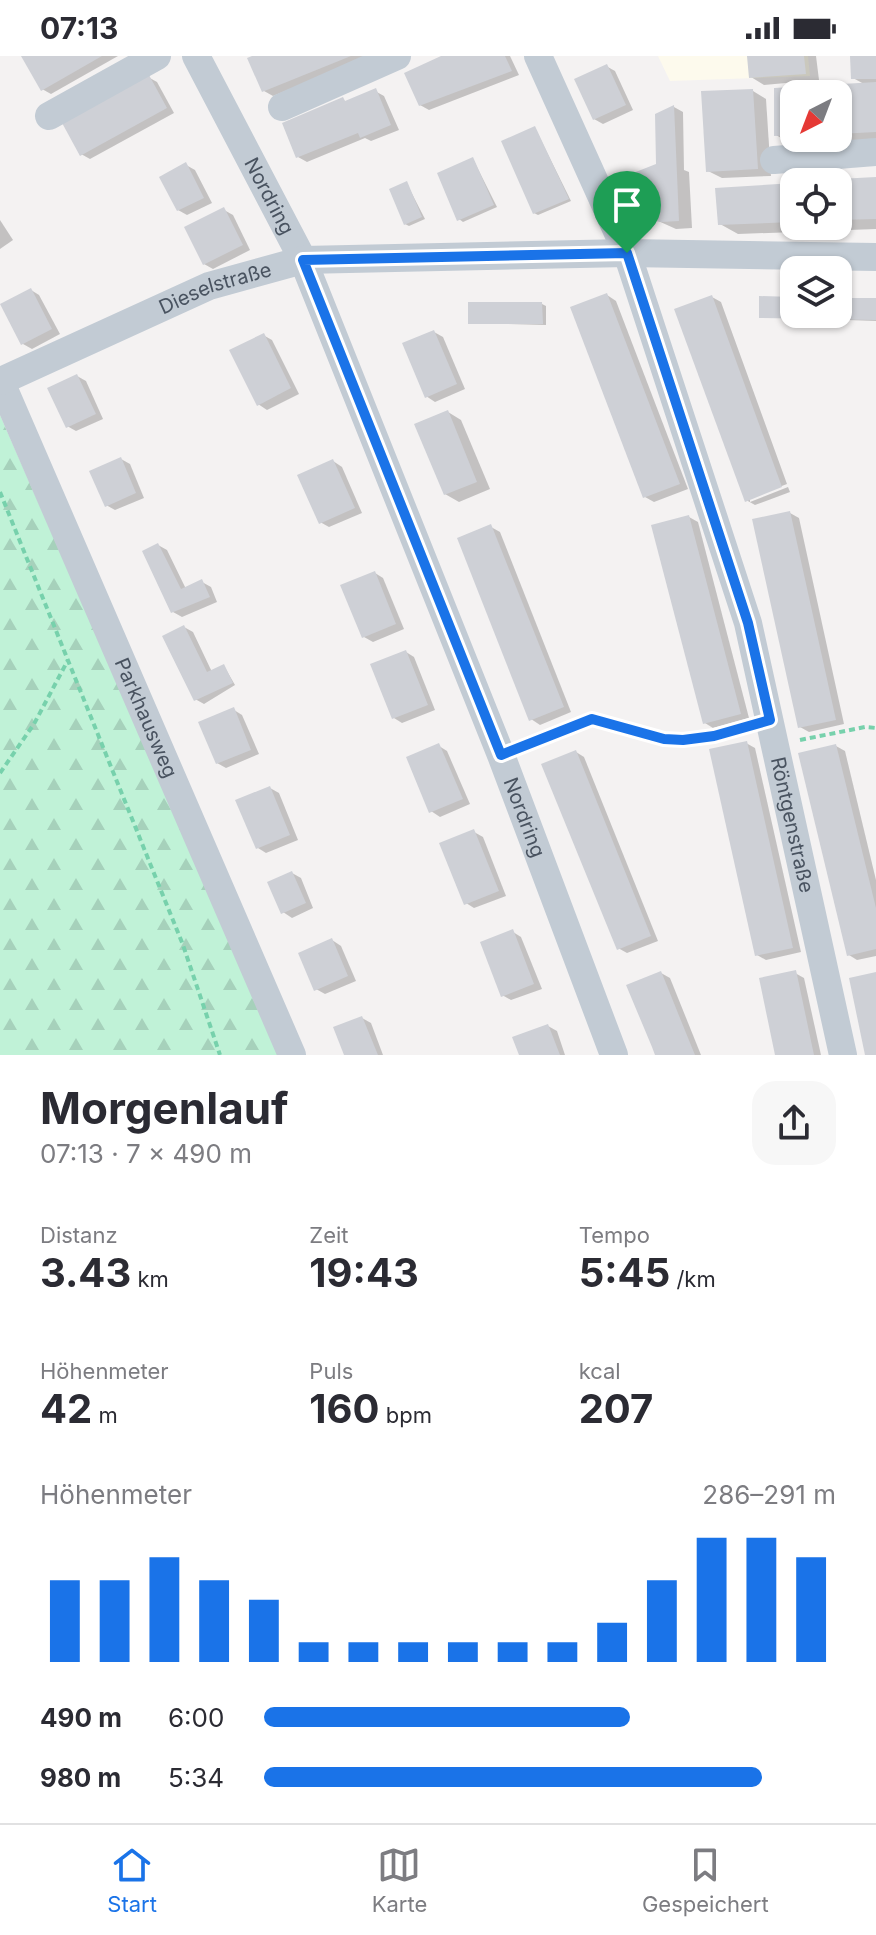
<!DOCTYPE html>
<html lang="de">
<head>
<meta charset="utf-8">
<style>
  :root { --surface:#fff; --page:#f7f7f7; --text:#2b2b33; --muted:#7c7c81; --line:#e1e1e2; --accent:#1a73e8 }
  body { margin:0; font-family:Inter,sans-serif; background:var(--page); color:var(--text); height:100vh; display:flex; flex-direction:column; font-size:30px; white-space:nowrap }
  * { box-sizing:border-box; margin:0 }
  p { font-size:26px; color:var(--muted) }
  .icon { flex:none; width:44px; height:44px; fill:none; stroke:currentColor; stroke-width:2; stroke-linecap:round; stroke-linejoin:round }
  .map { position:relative; height:999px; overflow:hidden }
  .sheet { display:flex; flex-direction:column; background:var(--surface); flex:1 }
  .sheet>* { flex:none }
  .needle { width:52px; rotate:222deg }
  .fabs { position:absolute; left:780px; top:24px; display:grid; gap:16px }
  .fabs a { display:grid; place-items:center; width:72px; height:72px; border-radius:16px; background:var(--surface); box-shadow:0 2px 6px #0004; font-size:40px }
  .pin { position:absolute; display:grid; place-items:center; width:68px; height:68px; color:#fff; margin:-82px -34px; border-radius:50% 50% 50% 0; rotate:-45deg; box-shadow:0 0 8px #0007 }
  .pin .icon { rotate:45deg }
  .round { display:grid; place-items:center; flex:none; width:84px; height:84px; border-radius:24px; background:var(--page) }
  .head { display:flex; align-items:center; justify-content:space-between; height:136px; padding:0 40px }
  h1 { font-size:44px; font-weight:700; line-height:60px }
  .figures { display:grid; grid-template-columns:repeat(3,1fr); gap:12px; height:136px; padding:8px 40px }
  .figures div { display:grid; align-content:center }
  .figures b { font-size:40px; font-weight:700 }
  .figures small { font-size:22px; font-weight:400 }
  .figures p { font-size:22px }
  .chart { height:224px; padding:16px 40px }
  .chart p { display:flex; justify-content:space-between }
  .chart svg { width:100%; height:144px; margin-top:8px; stroke:var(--accent); stroke-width:6 }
  ul { padding:0 40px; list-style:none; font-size:26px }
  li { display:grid; grid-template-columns:128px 96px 1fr; align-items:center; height:60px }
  li i { height:20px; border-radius:10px; background:var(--accent) }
  .status { display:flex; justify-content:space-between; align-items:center; height:56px; padding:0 40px; background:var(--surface); direction:ltr }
  .status svg { height:22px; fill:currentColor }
  .tab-bar { display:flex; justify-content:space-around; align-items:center; height:112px; border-top:2px solid var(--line); background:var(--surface); font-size:22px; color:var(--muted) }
  .tab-bar a { display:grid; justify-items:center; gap:4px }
  .tab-bar .on { color:var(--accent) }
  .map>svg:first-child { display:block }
</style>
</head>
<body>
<div class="status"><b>07:13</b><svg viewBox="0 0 49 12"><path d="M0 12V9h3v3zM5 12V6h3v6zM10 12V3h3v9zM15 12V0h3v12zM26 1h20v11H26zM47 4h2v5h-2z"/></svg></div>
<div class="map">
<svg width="876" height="999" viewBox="0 0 876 999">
  <defs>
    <pattern id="forest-firs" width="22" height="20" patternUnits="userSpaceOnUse" patternTransform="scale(2)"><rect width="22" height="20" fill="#c0f2d7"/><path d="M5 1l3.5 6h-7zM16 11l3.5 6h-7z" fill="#a6d1bb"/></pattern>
  </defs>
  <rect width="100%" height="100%" fill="#f4f2f2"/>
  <path fill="#fdfaed" d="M 658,0 L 808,0 L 810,20 L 670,25 Z"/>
  <path fill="url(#forest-firs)" d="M 0,359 L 280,999 L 0,999 Z"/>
  <g fill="#0003" fill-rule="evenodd">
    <path d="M 24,0 L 118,0 L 51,38 L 42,33 Z"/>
    <path d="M 257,0 L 363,0 L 364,3 L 273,40 L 264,35 Z"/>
    <path d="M 446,0 L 510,0 L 519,19 L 429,54 L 420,49 Z"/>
    <path d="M 749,0 L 816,0 L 819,24 L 764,29 L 751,21 Z"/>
    <path d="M 852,0 L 876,0 L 876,84 L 790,87 L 776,79 L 776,34 L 864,28 L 853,22 ZM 794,38 L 838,38 L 838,82 L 794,82 Z"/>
    <path d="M 606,10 L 615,15 L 633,54 L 603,68 L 594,63 Z"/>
    <path d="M 148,21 L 157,26 L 174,57 L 90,103 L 81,98 Z"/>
    <path d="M 375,35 L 384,40 L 399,74 L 371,85 L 365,82 L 307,106 L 298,101 L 343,44 L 347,46 Z"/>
    <path d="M 753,35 L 766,43 L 771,120 L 722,122 L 708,115 Z"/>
    <path d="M 674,51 L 683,56 L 684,114 L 689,116 L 692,172 L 676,173 L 656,164 L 657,59 Z"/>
    <path d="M 535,72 L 571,145 L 538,159 L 534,157 Z"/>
    <path d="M 473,103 L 497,151 L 463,166 L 459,163 Z"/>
    <path d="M 186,109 L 195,114 L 212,147 L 187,159 L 178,154 Z"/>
    <path d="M 876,123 L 876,173 L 738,178 L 720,168 L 794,129 L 794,170 L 838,170 L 838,126 L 829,126 Z"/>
    <path d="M 407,128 L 425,163 L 409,170 L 405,168 Z"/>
    <path d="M 224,154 L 233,159 L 250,194 L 213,213 L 204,208 Z"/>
    <path d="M 0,164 L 13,184 L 0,193 Z"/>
    <path d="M 31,234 L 39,239 L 60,278 L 32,293 L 23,288 Z"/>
    <path d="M 607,239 L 616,245 L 688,433 L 654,446 L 645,441 Z"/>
    <path d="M 712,241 L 721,246 L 787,428 L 750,442 L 750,446 L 788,431 L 790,436 L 755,449 L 746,444 Z"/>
    <path d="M 794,243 L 794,258 L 838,258 L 838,244 L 876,244 L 876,265 L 761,261 Z"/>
    <path d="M 542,248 L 546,250 L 546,269 L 470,267 Z"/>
    <path d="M 434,276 L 443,281 L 465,333 L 435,346 L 426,340 Z"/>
    <path d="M 263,279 L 272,284 L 299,338 L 267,354 L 258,348 Z"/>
    <path d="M 77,320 L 86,325 L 103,363 L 76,375 L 67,370 Z"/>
    <path d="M 448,356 L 461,364 L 490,433 L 459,446 L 445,438 Z"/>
    <path d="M 121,403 L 130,408 L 144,442 L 115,454 L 106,449 Z"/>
    <path d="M 333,405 L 342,411 L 362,457 L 329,471 L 320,466 Z"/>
    <path d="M 790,457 L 799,462 L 844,668 L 809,676 L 800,671 Z"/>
    <path d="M 689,461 L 698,466 L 749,662 L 713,672 L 705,667 Z"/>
    <path d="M 491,471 L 500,476 L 571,656 L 540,669 L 531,663 Z"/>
    <path d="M 158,489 L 167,494 L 186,533 L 202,526 L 211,531 L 217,546 L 182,561 L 173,556 Z"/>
    <path d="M 375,517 L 383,522 L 404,573 L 373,586 L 364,581 Z"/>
    <path d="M 184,571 L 193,576 L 212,616 L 224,610 L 235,629 L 204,648 L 195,643 Z"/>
    <path d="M 406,596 L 414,601 L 435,654 L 402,667 L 394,662 Z"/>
    <path d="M 234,654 L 242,659 L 259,698 L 226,712 L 217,707 Z"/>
    <path d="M 746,687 L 755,692 L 801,896 L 766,904 L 757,899 Z"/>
    <path d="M 439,690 L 447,695 L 470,748 L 440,761 L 431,755 Z"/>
    <path d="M 836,690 L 845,695 L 876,824 L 876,900 L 857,904 L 849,899 Z"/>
    <path d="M 576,696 L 584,701 L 658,885 L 627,897 L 618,892 Z"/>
    <path d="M 270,732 L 279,737 L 298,784 L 266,797 L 258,792 Z"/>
    <path d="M 474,776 L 483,781 L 506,840 L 474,852 L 466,847 Z"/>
    <path d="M 292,817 L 301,822 L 313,852 L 292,862 L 283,856 Z"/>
    <path d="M 513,876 L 521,881 L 542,933 L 511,944 L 502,939 Z"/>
    <path d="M 332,884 L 341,890 L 356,925 L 325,938 L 316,933 Z"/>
    <path d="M 661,917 L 670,922 L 701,999 L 657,999 Z"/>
    <path d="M 795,917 L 804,922 L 821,999 L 778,999 Z"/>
    <path d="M 362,962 L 371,967 L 383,999 L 347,999 Z"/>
    <path d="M 548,970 L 557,975 L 565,999 L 521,999 Z"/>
  </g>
  <g fill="#ced0d6">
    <path d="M 21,0 L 102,0 L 41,35 Z"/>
    <path d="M 252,0 L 351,0 L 262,36 L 247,2 Z"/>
    <path d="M 441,0 L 505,0 L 512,15 L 419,50 L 404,17 Z"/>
    <path d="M 747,0 L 804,0 L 806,18 L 749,22 Z"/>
    <path d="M 850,0 L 876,0 L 876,23 L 851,23 Z"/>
    <path d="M 607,8 L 626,49 L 593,64 L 574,23 Z"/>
    <path d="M 149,19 L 167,52 L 80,100 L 61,65 Z"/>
    <path d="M 876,26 L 876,76 L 838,78 L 838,38 L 794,38 L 794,79 L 774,80 L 774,32 Z"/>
    <path d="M 376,32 L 391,69 L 360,82 L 358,77 L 296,102 L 282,67 L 343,41 L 345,45 Z"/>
    <path d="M 753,33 L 758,113 L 706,116 L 701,35 Z"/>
    <path d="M 674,49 L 679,165 L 661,166 L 650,164 L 634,149 L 623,121 L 656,108 L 655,58 Z"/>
    <path d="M 535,70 L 569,143 L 533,158 L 501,85 Z"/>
    <path d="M 473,101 L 494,149 L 457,165 L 437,117 Z"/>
    <path d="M 186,106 L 204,142 L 177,155 L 159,121 Z"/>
    <path d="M 876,121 L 876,163 L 838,164 L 838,123 Z"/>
    <path d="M 407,125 L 422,161 L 404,169 L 389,133 Z"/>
    <path d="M 794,127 L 794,166 L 718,169 L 715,132 Z"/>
    <path d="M 224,151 L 243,189 L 203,209 L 184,171 Z"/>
    <path d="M 31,232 L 52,273 L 21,289 L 0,248 Z"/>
    <path d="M 607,237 L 680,428 L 643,442 L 570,251 Z"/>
    <path d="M 712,239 L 782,431 L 745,446 L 674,253 Z"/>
    <path d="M 759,240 L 794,241 L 794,258 L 838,258 L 838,242 L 876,242 L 876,264 L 759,262 Z"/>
    <path d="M 468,246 L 542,246 L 543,268 L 468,268 Z"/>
    <path d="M 434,274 L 457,328 L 425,342 L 402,287 Z"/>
    <path d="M 264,277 L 291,332 L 257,350 L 229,294 Z"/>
    <path d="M 77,318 L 96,358 L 66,372 L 47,332 Z"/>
    <path d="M 448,354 L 477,426 L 444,439 L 414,368 Z"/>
    <path d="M 121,401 L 136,437 L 105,451 L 89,415 Z"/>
    <path d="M 333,403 L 355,452 L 319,468 L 297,419 Z"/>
    <path d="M 790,455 L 836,664 L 798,672 L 752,463 Z"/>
    <path d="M 689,459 L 741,658 L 703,668 L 651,469 Z"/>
    <path d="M 491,468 L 564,651 L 529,665 L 457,482 Z"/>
    <path d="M 158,487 L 181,533 L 202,523 L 210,541 L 171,557 L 142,495 Z"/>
    <path d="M 375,515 L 396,568 L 362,582 L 340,529 Z"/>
    <path d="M 184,569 L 207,616 L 224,608 L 233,627 L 194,645 L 162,580 Z"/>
    <path d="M 406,594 L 428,649 L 392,663 L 370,608 Z"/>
    <path d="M 234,651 L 251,694 L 216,708 L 198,666 Z"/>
    <path d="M 747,685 L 793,892 L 755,900 L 709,693 Z"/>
    <path d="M 439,687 L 463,743 L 429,757 L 406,701 Z"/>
    <path d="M 836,688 L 876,852 L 876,893 L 847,900 L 798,697 Z"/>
    <path d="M 576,694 L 651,880 L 617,894 L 541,708 Z"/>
    <path d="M 270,730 L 290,779 L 256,793 L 235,744 Z"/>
    <path d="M 474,773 L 499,835 L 464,849 L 439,787 Z"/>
    <path d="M 292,815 L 306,847 L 281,858 L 267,826 Z"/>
    <path d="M 513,873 L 534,928 L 501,941 L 480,886 Z"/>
    <path d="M 332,882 L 348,920 L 314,935 L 298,897 Z"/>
    <path d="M 796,914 L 814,999 L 775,999 L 759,922 Z"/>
    <path d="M 661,915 L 686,977 L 695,999 L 655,999 L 652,991 L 626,929 Z"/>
    <path d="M 876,916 L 876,999 L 865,999 L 849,922 Z"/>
    <path d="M 362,960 L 378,999 L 344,999 L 333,971 Z"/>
    <path d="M 548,968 L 560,999 L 519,999 L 512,981 Z"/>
  </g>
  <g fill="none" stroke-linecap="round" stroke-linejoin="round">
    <g stroke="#77d1ac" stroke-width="4" stroke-dasharray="6 4" stroke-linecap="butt">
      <path d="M 0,436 L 183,889 L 220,999"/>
      <path d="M 800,684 L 865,671 L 876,672"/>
      <path d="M 523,690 L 592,663 L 664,683 L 714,680 L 745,671"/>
      <path d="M 0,717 L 34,668 L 68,604"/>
    </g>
    <g stroke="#c2cbd4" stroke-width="28">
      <path id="s1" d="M 196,0 L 303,204 L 501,699 L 614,999"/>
      <path id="s2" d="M 538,0 L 627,197 L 748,567 L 843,999"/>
      <path d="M 282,51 L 397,0"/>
      <path d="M 49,60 L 157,0"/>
      <path d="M 774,104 L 876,96"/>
      <path id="s3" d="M 0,324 L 292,999"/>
      <path id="s4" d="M 1,325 L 209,230 L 303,204 L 627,197 L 876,201"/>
    </g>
  </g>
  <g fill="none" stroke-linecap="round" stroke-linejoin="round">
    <g stroke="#fff" stroke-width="16">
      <path id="route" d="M 627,197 L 748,567 L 770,664 L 714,680 L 683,684 L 664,683 L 592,663 L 501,699 L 303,204 Z"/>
    </g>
    <use href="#route" stroke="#1a73e8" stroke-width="10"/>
  </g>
  <g text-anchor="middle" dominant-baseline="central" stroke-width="6" stroke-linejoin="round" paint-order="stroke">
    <g font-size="20" fill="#495360" stroke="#fff">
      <text stroke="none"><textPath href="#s1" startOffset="158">Nordring</textPath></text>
      <text stroke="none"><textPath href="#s4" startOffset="234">Dieselstraße</textPath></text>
      <text stroke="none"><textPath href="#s3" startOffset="368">Parkhausweg</textPath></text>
      <text stroke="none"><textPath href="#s1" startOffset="830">Nordring</textPath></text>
      <text stroke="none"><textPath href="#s2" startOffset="812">Röntgenstraße</textPath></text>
    </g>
  </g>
</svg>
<div class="fabs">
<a><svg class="needle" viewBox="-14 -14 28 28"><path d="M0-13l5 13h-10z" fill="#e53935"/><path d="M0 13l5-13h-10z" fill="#7c7c81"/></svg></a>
<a><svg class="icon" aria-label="locate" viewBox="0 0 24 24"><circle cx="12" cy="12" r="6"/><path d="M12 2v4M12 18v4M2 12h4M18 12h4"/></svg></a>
<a><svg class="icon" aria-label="layers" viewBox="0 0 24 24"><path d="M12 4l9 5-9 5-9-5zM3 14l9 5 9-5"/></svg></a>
</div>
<div class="pin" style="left:627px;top:197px;background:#1e9e55"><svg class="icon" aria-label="arrive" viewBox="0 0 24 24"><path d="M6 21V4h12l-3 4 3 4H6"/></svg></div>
</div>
<section class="sheet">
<div class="head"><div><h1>Morgenlauf</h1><p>07:13 · 7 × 490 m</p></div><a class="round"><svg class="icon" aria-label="share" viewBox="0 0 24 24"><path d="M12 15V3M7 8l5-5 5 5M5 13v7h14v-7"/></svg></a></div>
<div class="figures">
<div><p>Distanz</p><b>3.43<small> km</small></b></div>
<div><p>Zeit</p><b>19:43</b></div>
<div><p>Tempo</p><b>5:45<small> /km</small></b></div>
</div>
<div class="figures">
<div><p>Höhenmeter</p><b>42<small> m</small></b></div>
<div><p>Puls</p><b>160<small> bpm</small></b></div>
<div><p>kcal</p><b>207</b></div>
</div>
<div class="chart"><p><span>Höhenmeter</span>286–291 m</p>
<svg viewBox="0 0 160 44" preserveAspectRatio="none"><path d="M5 44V19M15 44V19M25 44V12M35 44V19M45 44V25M55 44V38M65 44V38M75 44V38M85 44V38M95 44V38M105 44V38M115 44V32M125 44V19M135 44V6M145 44V6M155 44V12"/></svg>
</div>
<ul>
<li><b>490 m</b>6:00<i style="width:64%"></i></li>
<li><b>980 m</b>5:34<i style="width:87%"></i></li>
</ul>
</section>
<nav class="tab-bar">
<a class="on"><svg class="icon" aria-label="home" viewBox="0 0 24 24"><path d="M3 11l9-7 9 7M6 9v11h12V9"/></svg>Start</a>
<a><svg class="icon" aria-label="map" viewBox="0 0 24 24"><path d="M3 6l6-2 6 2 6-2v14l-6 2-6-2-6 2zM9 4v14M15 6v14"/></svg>Karte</a>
<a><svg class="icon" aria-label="saved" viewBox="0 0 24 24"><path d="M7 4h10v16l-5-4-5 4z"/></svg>Gespeichert</a>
</nav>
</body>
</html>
